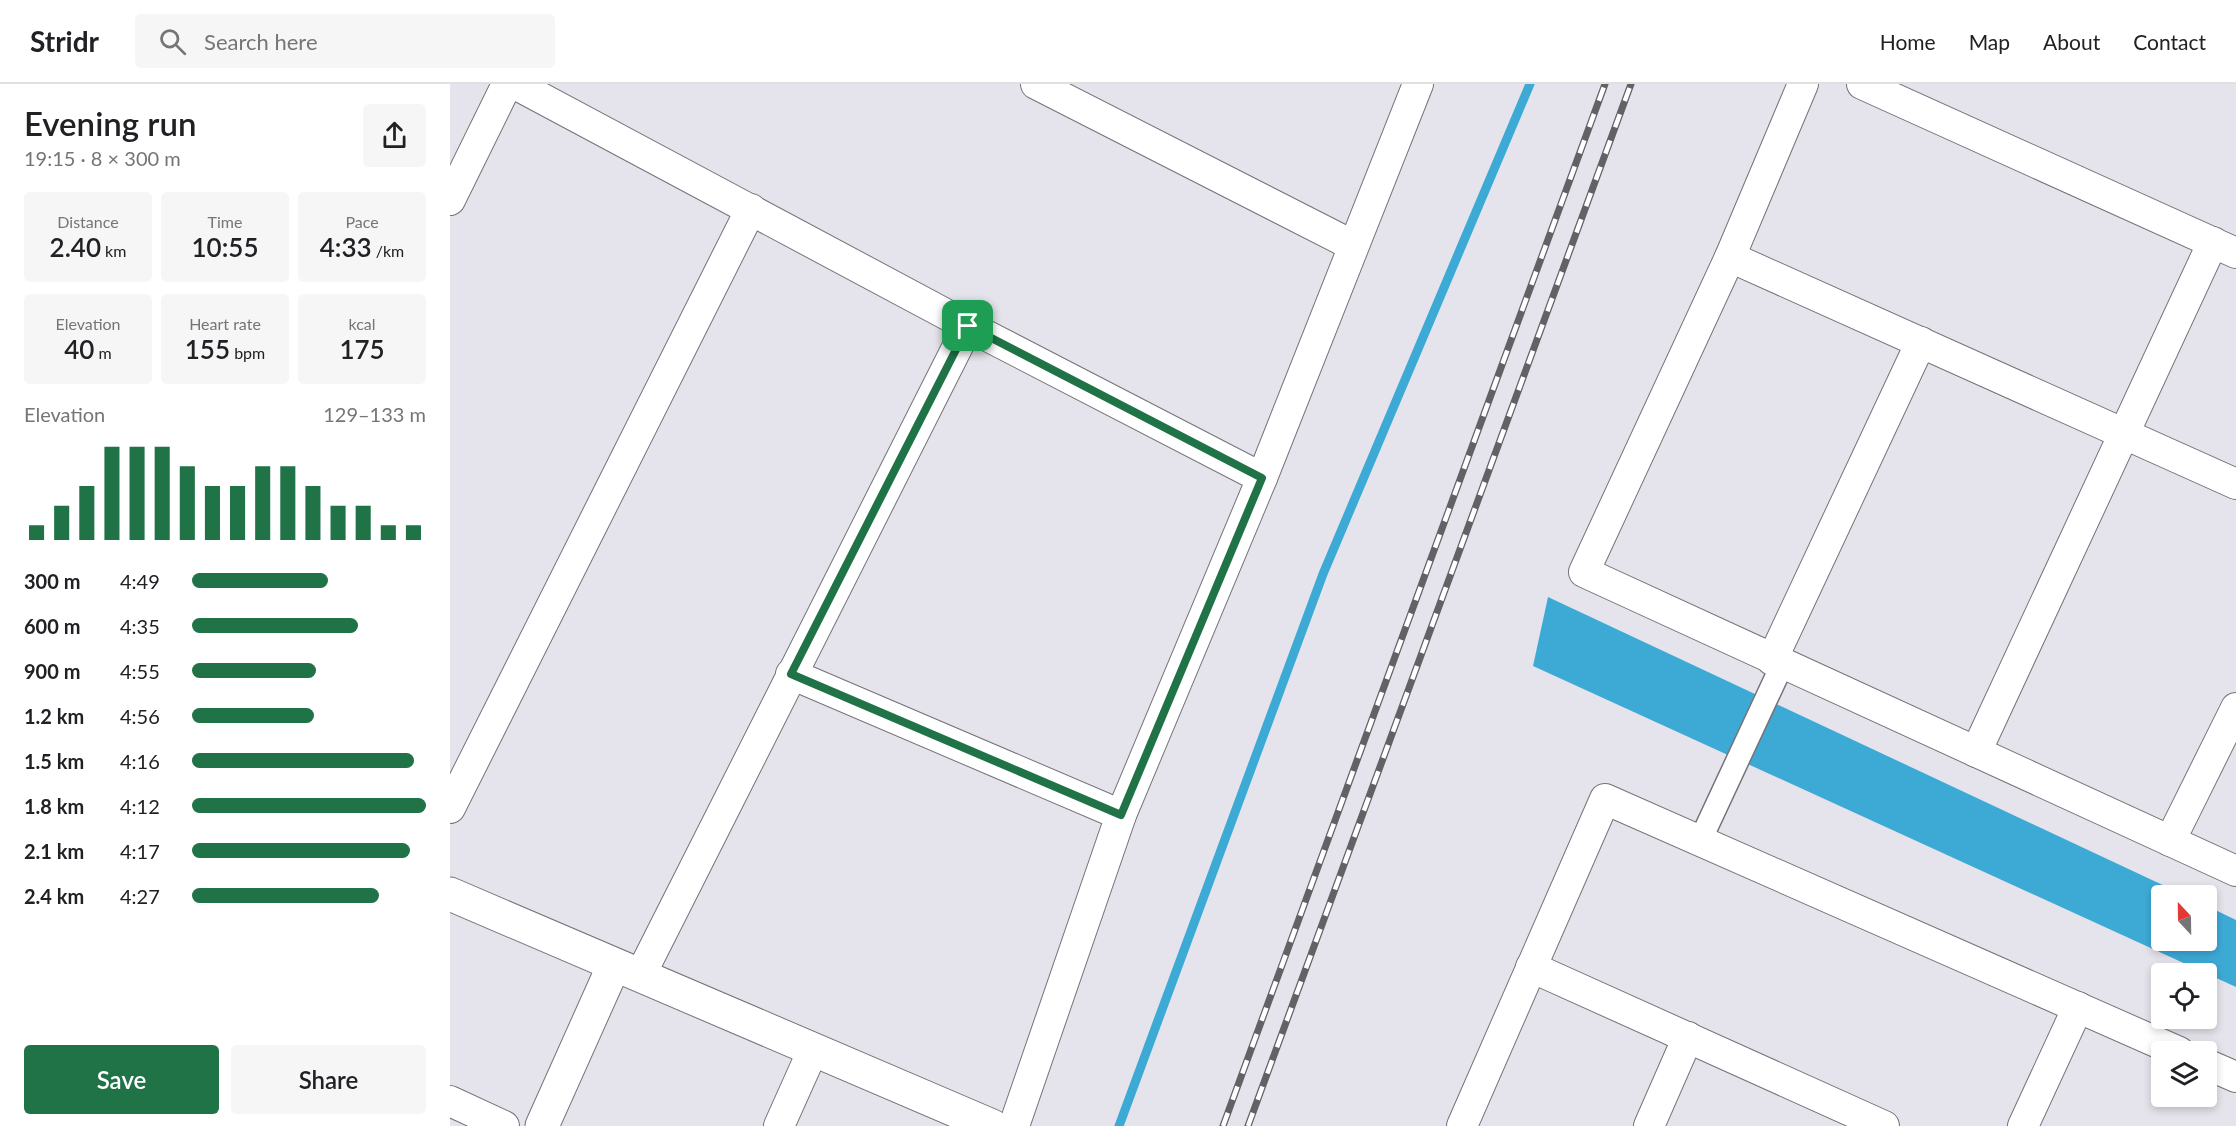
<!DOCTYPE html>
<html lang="en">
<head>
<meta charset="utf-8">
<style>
  :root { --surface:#fff; --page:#f6f6f6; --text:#202124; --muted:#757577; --line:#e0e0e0; --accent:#1f7346 }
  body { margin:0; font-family:Lato,sans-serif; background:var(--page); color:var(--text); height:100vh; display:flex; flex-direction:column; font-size:22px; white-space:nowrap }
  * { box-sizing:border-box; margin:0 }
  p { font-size:20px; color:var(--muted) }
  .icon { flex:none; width:33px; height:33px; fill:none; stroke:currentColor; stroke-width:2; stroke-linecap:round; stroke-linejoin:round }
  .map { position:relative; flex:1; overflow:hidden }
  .sheet { display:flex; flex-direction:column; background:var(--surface); width:450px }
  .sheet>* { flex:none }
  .needle { width:39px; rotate:338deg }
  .buttons { position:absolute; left:1701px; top:801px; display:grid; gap:12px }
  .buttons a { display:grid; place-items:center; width:66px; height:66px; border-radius:6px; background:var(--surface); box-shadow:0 3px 9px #0003; font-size:30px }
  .pin { position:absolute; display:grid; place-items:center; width:51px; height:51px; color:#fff; margin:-26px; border-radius:12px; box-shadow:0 3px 9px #0006 }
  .round { display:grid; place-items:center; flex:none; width:63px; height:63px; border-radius:6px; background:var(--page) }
  .head { display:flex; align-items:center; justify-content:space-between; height:102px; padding:0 24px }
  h1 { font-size:33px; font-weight:600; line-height:45px }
  .stats { display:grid; grid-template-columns:repeat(3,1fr); gap:9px; height:102px; padding:6px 24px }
  .stats div { display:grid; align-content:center; border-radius:6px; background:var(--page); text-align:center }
  .stats b { font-size:26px; font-weight:600 }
  .stats small { font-size:16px; font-weight:400 }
  .stats p { font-size:16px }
  .chart { height:168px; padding:12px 24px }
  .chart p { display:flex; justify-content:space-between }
  .chart svg { width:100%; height:108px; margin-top:6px; stroke:var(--accent); stroke-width:6 }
  .button { display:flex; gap:12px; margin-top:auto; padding:12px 24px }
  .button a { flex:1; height:69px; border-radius:6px; background:var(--accent); color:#fff; font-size:24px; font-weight:600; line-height:69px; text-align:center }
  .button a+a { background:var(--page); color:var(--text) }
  ul { padding:0 24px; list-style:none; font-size:20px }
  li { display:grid; grid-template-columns:96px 72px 1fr; align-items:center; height:45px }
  li i { height:15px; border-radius:8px; background:var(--accent) }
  header { display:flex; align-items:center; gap:36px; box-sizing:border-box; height:84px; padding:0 30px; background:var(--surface); border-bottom:2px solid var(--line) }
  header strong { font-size:28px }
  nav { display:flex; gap:33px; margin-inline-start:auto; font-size:21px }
  .search { width:420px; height:54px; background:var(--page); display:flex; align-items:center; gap:15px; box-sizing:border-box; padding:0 21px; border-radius:6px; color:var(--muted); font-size:22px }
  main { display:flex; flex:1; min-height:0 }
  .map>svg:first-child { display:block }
</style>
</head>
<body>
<header>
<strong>Stridr</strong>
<div class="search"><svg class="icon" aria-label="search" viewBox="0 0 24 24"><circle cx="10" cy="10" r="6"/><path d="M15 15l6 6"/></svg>Search here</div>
<nav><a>Home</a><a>Map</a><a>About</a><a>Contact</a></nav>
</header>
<main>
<section class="sheet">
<div class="head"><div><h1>Evening run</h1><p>19:15 · 8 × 300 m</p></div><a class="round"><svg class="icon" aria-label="share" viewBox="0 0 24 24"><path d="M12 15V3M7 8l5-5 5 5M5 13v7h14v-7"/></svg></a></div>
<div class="stats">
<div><p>Distance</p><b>2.40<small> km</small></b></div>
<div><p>Time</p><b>10:55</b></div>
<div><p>Pace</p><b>4:33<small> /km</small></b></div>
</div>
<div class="stats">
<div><p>Elevation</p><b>40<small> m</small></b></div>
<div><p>Heart rate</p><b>155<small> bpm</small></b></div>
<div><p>kcal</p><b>175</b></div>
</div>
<div class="chart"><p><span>Elevation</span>129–133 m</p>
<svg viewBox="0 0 160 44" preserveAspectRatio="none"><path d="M5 44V38M15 44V30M25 44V22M35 44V6M45 44V6M55 44V6M65 44V14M75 44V22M85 44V22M95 44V14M105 44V14M115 44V22M125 44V30M135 44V30M145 44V38M155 44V38"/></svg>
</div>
<ul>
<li><b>300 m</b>4:49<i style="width:58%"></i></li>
<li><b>600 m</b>4:35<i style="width:71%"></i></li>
<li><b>900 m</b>4:55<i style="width:53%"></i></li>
<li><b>1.2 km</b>4:56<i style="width:52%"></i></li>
<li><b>1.5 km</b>4:16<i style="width:95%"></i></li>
<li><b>1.8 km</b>4:12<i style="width:100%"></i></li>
<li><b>2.1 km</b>4:17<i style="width:93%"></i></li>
<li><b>2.4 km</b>4:27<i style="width:80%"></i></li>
</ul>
<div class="button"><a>Save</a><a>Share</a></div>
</section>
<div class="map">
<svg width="1786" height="1042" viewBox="0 0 1786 1042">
  <rect width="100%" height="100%" fill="#e5e4ec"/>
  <path fill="#3daad6" d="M 1098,513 L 1734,811 L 1712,812 L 1712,856 L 1756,856 L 1757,822 L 1786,836 L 1786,903 L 1083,582 Z"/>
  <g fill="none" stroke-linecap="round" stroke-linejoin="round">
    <path stroke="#3daad6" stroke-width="9" d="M 669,1042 L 873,490 L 1080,0"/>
    <g stroke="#74737a" stroke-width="25">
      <path id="pedestrian" d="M 1250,757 L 1332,581"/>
    </g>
    <g stroke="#74737a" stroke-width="32">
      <g id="minor">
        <path d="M 65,0 L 518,242 L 812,394"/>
        <path d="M 586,0 L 902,161"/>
        <path d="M 1353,0 L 1280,173 L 1134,488 L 1786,787"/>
        <path d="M 1412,0 L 1786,169"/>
        <path d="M 0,116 L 57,0"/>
        <path d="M 1280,173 L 1786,400"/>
        <path d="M 1322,576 L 1471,258"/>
        <path d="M 341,590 L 671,731"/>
        <path d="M 1526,668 L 1763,158"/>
        <path d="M 0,724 L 301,125"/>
        <path d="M 1720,757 L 1786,624"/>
        <path d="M 1081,883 L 1434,1042"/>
        <path d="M 190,892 L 518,242"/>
        <path d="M 1756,980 L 1786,993"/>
        <path d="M 0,1017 L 54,1042"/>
        <path d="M 329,1042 L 363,966"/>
        <path d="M 564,1042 L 671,731 L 812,394 L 968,0"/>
        <path d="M 1012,1042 L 1155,715 L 1729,968"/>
        <path d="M 1199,1042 L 1238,953"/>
        <path d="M 1573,1042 L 1628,923"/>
      </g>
    </g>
    <g stroke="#74737a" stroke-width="35">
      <g id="tertiary">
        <path d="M 0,810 L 542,1042"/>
        <path d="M 92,1042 L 164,881"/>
      </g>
    </g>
    <use href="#pedestrian" stroke="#fff" stroke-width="22"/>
    <use href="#minor" stroke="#fff" stroke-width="30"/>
    <use href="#tertiary" stroke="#fff" stroke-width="33"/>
    <g stroke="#626166" stroke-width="7">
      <g id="rail">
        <path d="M 773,1042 L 1155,0"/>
        <path d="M 798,1042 L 1181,0"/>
      </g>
    </g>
    <use href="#rail" stroke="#fff" stroke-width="4.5" stroke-dasharray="14" stroke-linecap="butt"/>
  </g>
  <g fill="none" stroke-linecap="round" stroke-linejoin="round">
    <g stroke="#fff" stroke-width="12">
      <path id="route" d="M 518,242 L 812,394 L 671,731 L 341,590 Z"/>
    </g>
    <use href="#route" stroke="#1f7346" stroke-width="8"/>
  </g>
</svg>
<div class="buttons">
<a><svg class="needle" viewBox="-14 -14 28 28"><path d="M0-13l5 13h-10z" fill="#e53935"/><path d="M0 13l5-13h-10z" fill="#757577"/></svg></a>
<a><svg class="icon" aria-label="locate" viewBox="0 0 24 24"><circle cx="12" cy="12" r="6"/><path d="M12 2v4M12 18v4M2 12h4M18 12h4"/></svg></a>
<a><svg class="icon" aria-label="layers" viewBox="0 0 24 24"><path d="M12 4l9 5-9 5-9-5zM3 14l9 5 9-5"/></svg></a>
</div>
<div class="pin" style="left:518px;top:242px;background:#1e9e55"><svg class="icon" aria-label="arrive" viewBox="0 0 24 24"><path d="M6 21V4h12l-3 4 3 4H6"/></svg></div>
</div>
</main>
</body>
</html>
